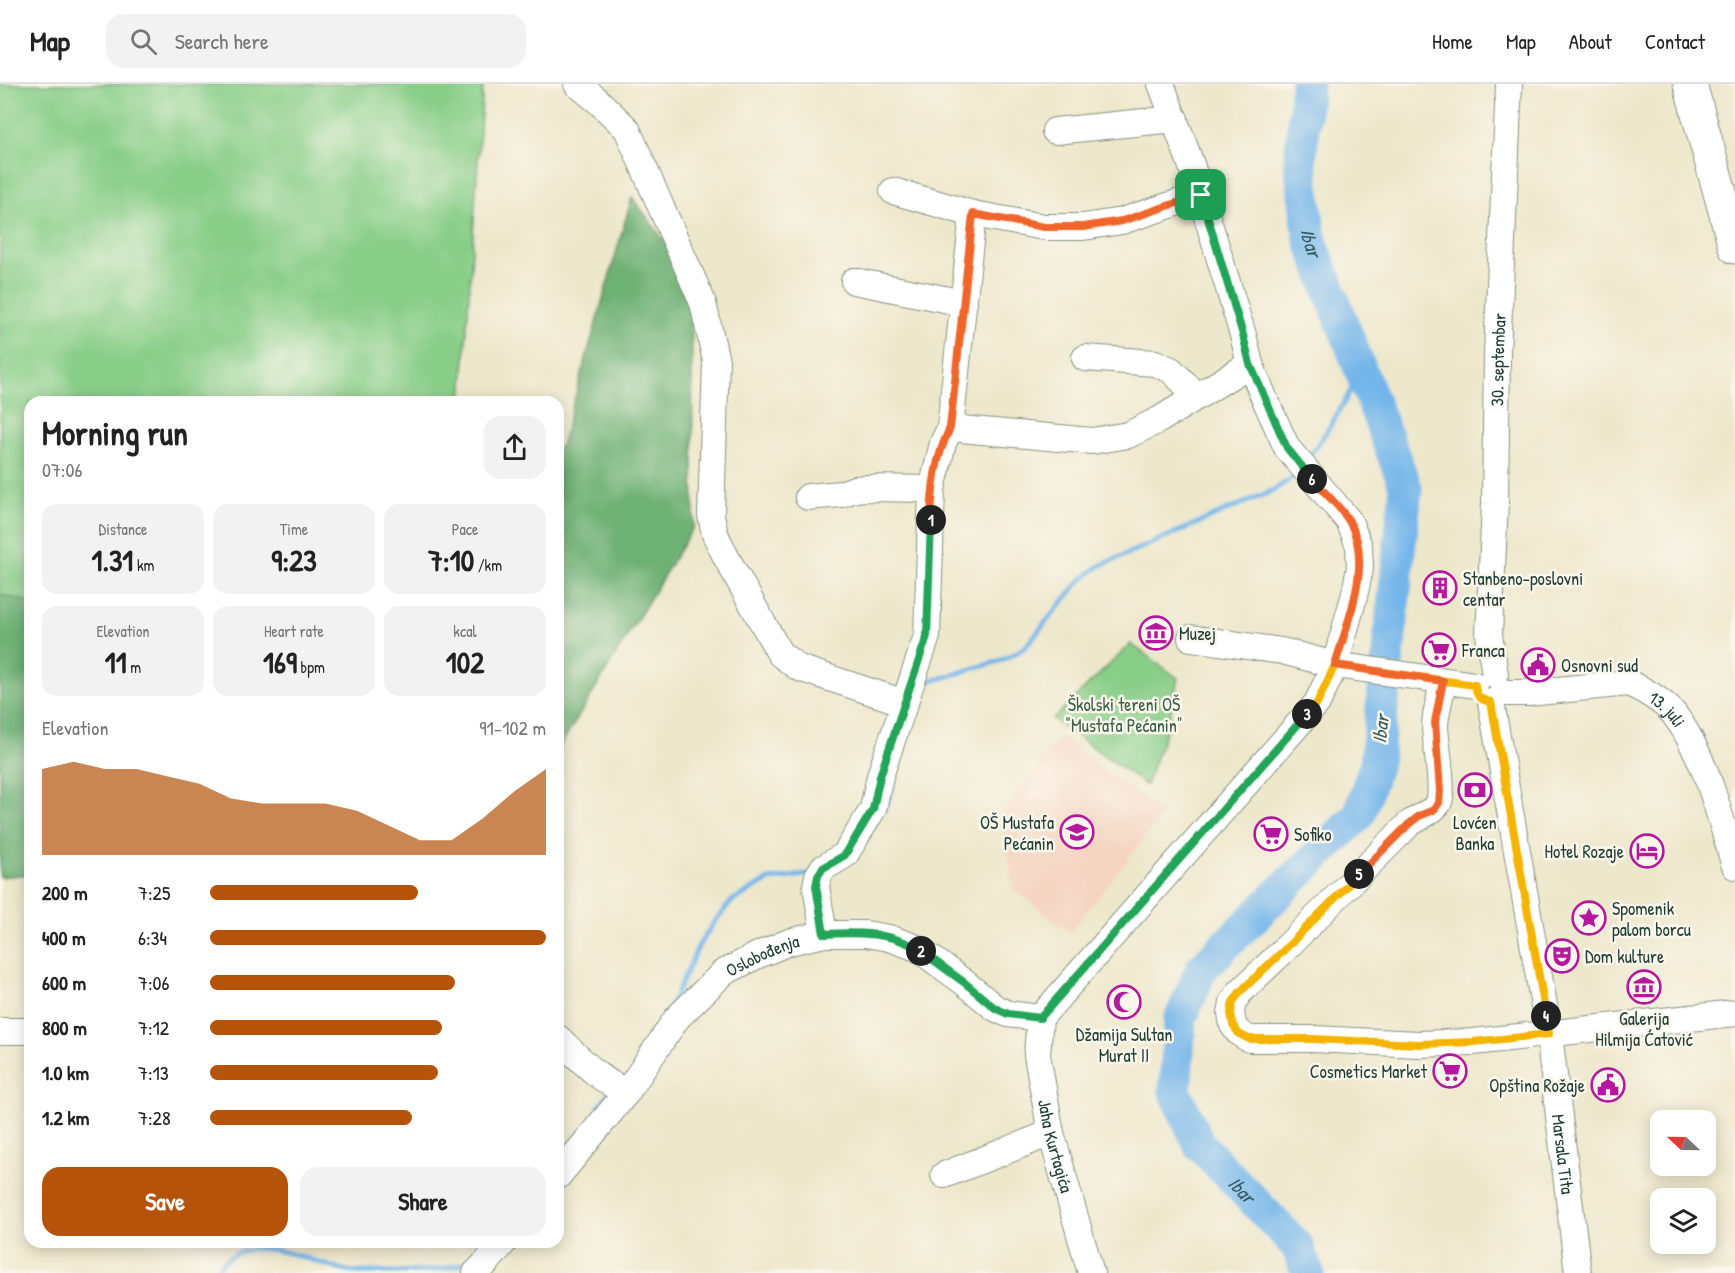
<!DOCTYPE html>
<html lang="en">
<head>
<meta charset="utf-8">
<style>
  :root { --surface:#fff; --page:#f2f2f2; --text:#222; --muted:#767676; --line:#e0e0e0; --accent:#b45309 }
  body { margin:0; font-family:"Patrick Hand",sans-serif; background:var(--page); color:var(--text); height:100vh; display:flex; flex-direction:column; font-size:22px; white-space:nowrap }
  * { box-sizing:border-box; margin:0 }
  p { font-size:20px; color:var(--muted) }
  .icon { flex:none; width:33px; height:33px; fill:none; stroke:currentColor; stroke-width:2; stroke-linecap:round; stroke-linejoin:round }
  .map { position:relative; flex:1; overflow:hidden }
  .panel { position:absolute; left:24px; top:312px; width:540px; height:852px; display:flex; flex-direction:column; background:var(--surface); border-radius:18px; box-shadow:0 3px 15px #0003 }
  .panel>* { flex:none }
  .needle { width:39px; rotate:292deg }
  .tools { position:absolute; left:1650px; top:1026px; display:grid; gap:12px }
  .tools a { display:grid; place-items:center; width:66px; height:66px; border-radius:12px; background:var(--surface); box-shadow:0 3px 15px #0003; font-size:30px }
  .pin { position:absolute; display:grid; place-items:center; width:51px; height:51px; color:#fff; margin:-26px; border-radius:12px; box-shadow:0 3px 9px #0006 }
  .km { position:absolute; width:30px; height:30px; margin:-15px; border-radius:50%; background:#222; color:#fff; font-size:16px; line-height:30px; text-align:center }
  .round { display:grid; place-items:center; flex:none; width:63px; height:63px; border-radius:18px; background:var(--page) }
  .summary { display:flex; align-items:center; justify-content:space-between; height:102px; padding:0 18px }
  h1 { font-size:33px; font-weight:700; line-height:45px }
  .metrics { display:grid; grid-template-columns:repeat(3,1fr); gap:9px; height:102px; padding:6px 18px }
  .metrics div { display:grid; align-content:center; border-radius:15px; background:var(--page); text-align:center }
  .metrics b { font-size:30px; font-weight:700 }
  .metrics small { font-size:16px; font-weight:400 }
  .metrics p { font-size:16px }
  .chart { height:168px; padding:12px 18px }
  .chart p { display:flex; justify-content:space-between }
  .chart svg { width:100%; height:108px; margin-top:6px; fill:var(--accent); opacity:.7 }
  .action { display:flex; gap:12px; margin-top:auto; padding:12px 18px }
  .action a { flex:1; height:69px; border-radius:18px; background:var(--accent); color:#fff; font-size:24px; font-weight:700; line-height:69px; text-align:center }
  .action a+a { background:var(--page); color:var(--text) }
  ul { padding:0 18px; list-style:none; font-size:20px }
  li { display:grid; grid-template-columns:96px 72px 1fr; align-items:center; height:45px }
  li i { height:15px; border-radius:8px; background:var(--accent) }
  header { display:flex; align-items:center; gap:36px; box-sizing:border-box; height:84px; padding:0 30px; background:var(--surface); border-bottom:2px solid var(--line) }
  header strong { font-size:28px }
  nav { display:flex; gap:33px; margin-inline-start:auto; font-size:21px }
  .search { width:420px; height:54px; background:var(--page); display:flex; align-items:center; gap:15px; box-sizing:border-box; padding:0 21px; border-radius:18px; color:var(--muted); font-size:22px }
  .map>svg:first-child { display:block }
</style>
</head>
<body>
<header>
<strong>Map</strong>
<div class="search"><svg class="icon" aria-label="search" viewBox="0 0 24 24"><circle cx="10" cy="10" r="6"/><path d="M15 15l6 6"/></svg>Search here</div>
<nav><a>Home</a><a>Map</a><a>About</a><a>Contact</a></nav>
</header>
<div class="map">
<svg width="1735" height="1189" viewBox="0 0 1735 1189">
  <rect width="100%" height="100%" fill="#fbf7ec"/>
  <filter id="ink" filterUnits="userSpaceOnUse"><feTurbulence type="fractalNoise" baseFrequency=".0167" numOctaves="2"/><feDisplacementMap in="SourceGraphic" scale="12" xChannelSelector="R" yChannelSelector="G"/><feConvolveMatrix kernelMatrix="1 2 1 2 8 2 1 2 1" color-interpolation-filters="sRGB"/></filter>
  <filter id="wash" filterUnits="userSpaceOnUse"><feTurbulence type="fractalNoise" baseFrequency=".008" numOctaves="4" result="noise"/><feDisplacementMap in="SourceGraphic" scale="24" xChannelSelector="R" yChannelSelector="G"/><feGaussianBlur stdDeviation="1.35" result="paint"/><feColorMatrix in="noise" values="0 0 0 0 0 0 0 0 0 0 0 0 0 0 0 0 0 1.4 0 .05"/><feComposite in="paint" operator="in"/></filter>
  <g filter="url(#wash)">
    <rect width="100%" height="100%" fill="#ede7cb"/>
    <path fill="#f4d3c0" d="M 1060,652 L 1163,730 L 1070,849 L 1014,805 L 1007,766 L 1004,726 Z"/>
    <g fill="#88ce88" stroke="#54865e" stroke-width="1.5">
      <path d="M 0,0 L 483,0 L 462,318 L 30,318 L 30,518 L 0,511 Z"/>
      <path d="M 1131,560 L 1178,594 L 1167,644 L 1146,701 L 1053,635 Z"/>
    </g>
    <g fill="#6eb174" stroke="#467754" stroke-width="1.5">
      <path d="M 632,113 L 691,193 L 694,442 L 558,666 L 558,364 L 561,362 Z"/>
      <path d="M 0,511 L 30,518 L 30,790 L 0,793 Z"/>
    </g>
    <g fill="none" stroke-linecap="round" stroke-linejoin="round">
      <g stroke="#75b6ea" stroke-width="5">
        <path d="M 1307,375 C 1328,348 1346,317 1361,286"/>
        <path d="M 921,601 L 925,597 C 942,596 956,589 972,585 C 993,579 1007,576 1025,563 L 1080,497 L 1099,482 L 1274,406 L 1292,394 L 1297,387"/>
        <path d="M 883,727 C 892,713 895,696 896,679"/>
        <path d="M 668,928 L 699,861 L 715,837 L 732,817 L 769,796 L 812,790"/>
        <path d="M 599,1023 L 611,1006"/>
        <path d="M 215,1189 C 219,1183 225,1175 231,1172 C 266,1152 312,1179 347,1187 C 356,1189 366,1188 375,1188 C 401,1188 455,1189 475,1173"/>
      </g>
      <path stroke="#75b6ea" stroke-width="33" id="s1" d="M 1307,0 L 1300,77 L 1310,155 L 1406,404 L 1376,679 L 1359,731 L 1202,884 L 1180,936 L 1175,1007 L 1199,1060 L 1297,1162 L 1308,1189"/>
    </g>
  </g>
  <g filter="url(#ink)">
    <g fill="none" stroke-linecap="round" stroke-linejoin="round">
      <g stroke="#869280" stroke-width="28">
        <g id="minor">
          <path d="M 577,0 L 597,16 L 627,45 L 703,219 L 716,277 L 711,431 L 715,450 L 726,473 L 780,570 L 799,584 L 905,619"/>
          <path d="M 1055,47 L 1175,35"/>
          <path d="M 973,130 L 1044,143 L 1083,143 L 1122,137 L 1201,111"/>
          <path d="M 854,197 L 964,219"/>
          <path d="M 1085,274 L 1155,279 L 1171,286 L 1197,312"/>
          <path d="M 950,344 L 1092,357 L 1128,351 L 1159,336 L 1250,280"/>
          <path d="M 808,413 L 841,410 L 855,405 L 866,404 L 932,405"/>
          <path d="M 1191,554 L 1282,567 L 1335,581 L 1475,601"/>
          <path id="s2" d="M 1495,591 L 1489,550 L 1495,419 L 1497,269 L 1509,0"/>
          <path d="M 1443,597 C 1441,612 1435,629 1435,643 C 1436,661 1444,704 1439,718 C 1436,726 1417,734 1409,740 L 1281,869 L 1240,908 L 1233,918 L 1231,929 L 1233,941 L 1239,949 L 1249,955 L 1313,955 L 1419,960 L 1473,958 L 1735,929"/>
          <path id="s3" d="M 1502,609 L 1528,609 L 1628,599 C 1643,605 1664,618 1674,630 C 1707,674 1719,731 1735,782"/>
          <path id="s4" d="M 1491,618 L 1549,950 L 1578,1189"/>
          <path d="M 824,850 L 816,802 L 818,792 L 823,784 L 845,771 L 873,725 L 880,692 L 927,552 L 932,405 L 943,359 L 950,344 L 973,130 L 893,107"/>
          <path d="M 1040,934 L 1317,619 L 1335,581 L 1354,513 L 1360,484 L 1359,462 L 1349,437 L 1287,364 L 1263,311 L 1250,280 L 1243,251 L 1191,80 L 1161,0"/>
          <path id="s5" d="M 1040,934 L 1037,971 L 1051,1049 L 1091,1189"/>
          <path d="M 0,947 L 30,947"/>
          <path d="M 558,954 C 579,974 599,996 627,1008"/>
          <path d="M 944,1091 L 1051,1049"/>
          <path id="s6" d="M 558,1092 L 627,1008 L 677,934 L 723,889 L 758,871 L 789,858 L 824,850 L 866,850 L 889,854 L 917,864 L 965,899 L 995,924 L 1008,930 L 1040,934"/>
          <path d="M 476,1189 L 486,1179 L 504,1158"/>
        </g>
      </g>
      <g stroke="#869280" stroke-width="35">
        <path id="major" d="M 1690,0 L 1735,163"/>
      </g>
      <use href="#minor" stroke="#fff" stroke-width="26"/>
      <use href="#major" stroke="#fff" stroke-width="33"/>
    </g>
  </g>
  <g fill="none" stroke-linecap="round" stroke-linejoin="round" filter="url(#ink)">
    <g stroke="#fff" stroke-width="12">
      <path id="split-1" d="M 931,436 C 932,404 935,374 950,344 L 973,130 L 1044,143 L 1083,143 L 1122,137 L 1201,111"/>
    </g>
    <g stroke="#fff" stroke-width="12">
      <path id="split-2" d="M 921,867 C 895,848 855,848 824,850 L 816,802 L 818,792 L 823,784 L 845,771 L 873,725 L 880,692 L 927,552 L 931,436"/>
    </g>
    <g stroke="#fff" stroke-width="12">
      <path id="split-3" d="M 921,867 L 965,899 L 995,924 L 1008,930 L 1040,934 L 1307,630"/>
    </g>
    <g stroke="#fff" stroke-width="12">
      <path id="split-4" d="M 1307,630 L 1317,619 L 1335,581 L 1475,601 C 1476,612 1480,616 1491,618 L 1546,932"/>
    </g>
    <g stroke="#fff" stroke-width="12">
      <path id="split-5" d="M 1359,790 L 1281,869 L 1240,908 L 1233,918 L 1231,929 L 1233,941 L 1239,950 L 1249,955 L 1313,955 L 1419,960 L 1473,958 L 1549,950 L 1546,932"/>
    </g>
    <g stroke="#fff" stroke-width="12">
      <path id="split-6" d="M 1312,395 C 1323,407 1341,423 1349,437 C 1374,478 1347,539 1335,581 L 1443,597 L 1435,638 L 1440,707 L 1439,719 L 1434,726 L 1419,732 L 1409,740 L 1359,790"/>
    </g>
    <g stroke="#fff" stroke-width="12">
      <path id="split-7" d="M 1201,111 L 1243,251 L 1250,280 L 1287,364 L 1312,395"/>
    </g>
    <use href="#split-1" stroke="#f0652b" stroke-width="8"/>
    <use href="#split-2" stroke="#22a559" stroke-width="8"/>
    <use href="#split-3" stroke="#22a559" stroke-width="8"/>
    <use href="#split-4" stroke="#f5b400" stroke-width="8"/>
    <use href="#split-5" stroke="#f5b400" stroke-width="8"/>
    <use href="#split-6" stroke="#f0652b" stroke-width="8"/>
    <use href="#split-7" stroke="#22a559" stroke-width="8"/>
  </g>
  <defs>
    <g id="building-ring" transform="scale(1.725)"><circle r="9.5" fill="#fbf7ec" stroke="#b5179e" stroke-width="1.5"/><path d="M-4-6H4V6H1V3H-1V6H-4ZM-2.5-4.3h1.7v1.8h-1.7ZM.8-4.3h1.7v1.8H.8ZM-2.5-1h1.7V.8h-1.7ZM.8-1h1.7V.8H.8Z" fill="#b5179e"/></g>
    <g id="museum-ring" transform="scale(1.725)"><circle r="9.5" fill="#fbf7ec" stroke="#b5179e" stroke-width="1.5"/><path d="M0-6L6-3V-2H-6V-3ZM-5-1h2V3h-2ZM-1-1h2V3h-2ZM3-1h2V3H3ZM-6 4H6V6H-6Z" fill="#b5179e"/></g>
    <g id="supermarket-ring" transform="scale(1.725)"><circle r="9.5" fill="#fbf7ec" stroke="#b5179e" stroke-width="1.5"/><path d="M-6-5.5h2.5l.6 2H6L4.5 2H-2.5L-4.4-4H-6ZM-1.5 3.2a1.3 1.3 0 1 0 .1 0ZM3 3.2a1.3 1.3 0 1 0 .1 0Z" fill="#b5179e"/></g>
    <g id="civic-ring" transform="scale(1.725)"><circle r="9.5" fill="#fbf7ec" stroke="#b5179e" stroke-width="1.5"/><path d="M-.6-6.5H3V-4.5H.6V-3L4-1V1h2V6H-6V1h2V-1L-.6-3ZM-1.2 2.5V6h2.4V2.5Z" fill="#b5179e"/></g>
    <g id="bank-ring" transform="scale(1.725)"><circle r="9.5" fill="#fbf7ec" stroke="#b5179e" stroke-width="1.5"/><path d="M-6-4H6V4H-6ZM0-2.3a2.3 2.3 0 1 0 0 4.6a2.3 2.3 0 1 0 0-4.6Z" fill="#b5179e"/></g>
    <g id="school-ring" transform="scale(1.725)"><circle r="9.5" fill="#fbf7ec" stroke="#b5179e" stroke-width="1.5"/><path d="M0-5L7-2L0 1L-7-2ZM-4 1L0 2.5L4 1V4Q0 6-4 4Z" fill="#b5179e"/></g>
    <g id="hotel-ring" transform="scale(1.725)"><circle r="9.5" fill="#fbf7ec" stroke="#b5179e" stroke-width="1.5"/><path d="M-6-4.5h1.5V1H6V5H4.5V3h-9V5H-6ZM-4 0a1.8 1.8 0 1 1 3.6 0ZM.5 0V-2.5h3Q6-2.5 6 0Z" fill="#b5179e"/></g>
    <g id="sight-ring" transform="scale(1.725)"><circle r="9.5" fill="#fbf7ec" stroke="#b5179e" stroke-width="1.5"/><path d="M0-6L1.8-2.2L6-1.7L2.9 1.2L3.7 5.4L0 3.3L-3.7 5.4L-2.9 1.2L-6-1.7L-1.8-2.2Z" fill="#b5179e"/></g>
    <g id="theatre-ring" transform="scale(1.725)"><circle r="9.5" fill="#fbf7ec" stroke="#b5179e" stroke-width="1.5"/><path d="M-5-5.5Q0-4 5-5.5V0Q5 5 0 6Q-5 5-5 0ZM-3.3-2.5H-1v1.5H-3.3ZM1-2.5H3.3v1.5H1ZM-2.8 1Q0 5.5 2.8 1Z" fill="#b5179e"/></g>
    <g id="mosque-ring" transform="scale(1.725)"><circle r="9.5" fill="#fbf7ec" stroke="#b5179e" stroke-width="1.5"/><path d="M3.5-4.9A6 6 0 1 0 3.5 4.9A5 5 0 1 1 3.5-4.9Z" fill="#b5179e"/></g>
  </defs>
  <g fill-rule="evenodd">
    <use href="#building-ring" x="1440" y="504"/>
    <use href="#museum-ring" x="1156" y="549"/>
    <use href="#supermarket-ring" x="1439" y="566"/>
    <use href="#civic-ring" x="1538" y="581"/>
    <use href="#bank-ring" x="1475" y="706"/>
    <use href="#school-ring" x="1077" y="748"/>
    <use href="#supermarket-ring" x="1271" y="750"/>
    <use href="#hotel-ring" x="1647" y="767"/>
    <use href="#sight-ring" x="1589" y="834"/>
    <use href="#theatre-ring" x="1562" y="872"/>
    <use href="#museum-ring" x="1644" y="903"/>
    <use href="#mosque-ring" x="1124" y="918"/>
    <use href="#supermarket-ring" x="1450" y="987"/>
    <use href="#civic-ring" x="1608" y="1001"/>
  </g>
  <g text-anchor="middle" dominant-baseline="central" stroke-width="5" stroke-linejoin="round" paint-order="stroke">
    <g font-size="18" fill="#1f3d34" stroke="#fbf7ec">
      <text stroke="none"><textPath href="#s2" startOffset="316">30. septembar</textPath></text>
      <text stroke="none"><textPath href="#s3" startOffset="174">13. juli</textPath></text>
      <text stroke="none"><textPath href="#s6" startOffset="306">Oslobođenja</textPath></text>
      <text stroke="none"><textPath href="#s5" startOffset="130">Jaha Kurtagića</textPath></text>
      <text stroke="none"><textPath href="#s4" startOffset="458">Marsala Tita</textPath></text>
    </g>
    <g font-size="18" fill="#1f3d34" stroke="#fbf7ec" text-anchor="start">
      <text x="1463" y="494">Stanbeno-poslovni<tspan x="1463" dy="21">centar</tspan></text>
      <text x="1179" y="549">Muzej</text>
      <text x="1462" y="566">Franca</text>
      <text x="1561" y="581">Osnovni sud</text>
      <text x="1054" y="738" text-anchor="end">OŠ Mustafa<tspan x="1054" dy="21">Pećanin</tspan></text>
      <text x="1475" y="738" text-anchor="middle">Lovćen<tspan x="1475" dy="21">Banka</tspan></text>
      <text x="1294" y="750">Sofiko</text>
      <text x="1624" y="767" text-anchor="end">Hotel Rozaje</text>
      <text x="1612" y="824">Spomenik<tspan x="1612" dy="21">palom borcu</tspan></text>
      <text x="1585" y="872">Dom kulture</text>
      <text x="1644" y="934" text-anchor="middle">Galerija<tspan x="1644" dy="21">Hilmija Ćatović</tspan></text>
      <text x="1124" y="950" text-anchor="middle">Džamija Sultan<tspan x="1124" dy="21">Murat II</tspan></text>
      <text x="1427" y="987" text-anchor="end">Cosmetics Market</text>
      <text x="1585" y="1001" text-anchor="end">Opština Rožaje</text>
    </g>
    <g font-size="18" fill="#396149" stroke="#fbf7ec">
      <text x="1124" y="620">Školski tereni OŠ<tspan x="1124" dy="21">"Mustafa Pećanin"</tspan></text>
    </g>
    <g font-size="20" font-style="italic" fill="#345b62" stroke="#fbf7ec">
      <text stroke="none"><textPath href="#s1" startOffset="160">Ibar</textPath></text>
      <text transform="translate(1380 645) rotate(-84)">Ibar</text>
      <text stroke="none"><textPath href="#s1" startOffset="1222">Ibar</textPath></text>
    </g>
  </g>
</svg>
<div class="tools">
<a><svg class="needle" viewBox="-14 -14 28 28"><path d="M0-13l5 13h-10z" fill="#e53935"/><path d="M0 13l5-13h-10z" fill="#767676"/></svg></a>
<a><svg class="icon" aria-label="layers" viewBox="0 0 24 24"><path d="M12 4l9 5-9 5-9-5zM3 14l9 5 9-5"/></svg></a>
</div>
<div class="pin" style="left:1201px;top:111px;background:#1e9e55"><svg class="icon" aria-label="arrive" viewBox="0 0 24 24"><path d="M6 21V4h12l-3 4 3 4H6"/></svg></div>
<b class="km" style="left:931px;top:436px">1</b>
<b class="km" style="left:921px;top:867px">2</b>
<b class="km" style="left:1307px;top:630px">3</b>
<b class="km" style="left:1546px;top:932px">4</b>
<b class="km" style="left:1359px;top:790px">5</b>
<b class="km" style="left:1312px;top:395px">6</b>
<section class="panel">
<div class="summary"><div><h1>Morning run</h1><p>07:06</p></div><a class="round"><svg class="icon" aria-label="share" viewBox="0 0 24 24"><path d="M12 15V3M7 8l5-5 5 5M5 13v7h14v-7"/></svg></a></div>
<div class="metrics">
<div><p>Distance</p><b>1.31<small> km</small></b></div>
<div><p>Time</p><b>9:23</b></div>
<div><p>Pace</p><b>7:10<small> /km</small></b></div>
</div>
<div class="metrics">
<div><p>Elevation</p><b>11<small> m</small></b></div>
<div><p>Heart rate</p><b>169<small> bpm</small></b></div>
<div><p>kcal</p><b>102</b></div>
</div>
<div class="chart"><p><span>Elevation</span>91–102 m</p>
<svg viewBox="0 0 160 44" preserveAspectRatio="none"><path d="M0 44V9L10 6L20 9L30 9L40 12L50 15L60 21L70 23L80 23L90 23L100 26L110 32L120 38L130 38L140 29L150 18L160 9V44z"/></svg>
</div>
<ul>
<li><b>200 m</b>7:25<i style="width:62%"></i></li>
<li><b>400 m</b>6:34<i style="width:100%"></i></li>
<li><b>600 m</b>7:06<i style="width:73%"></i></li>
<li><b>800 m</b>7:12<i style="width:69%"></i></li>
<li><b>1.0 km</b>7:13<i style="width:68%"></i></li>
<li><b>1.2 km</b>7:28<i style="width:60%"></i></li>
</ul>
<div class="action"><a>Save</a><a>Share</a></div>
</section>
</div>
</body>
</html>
